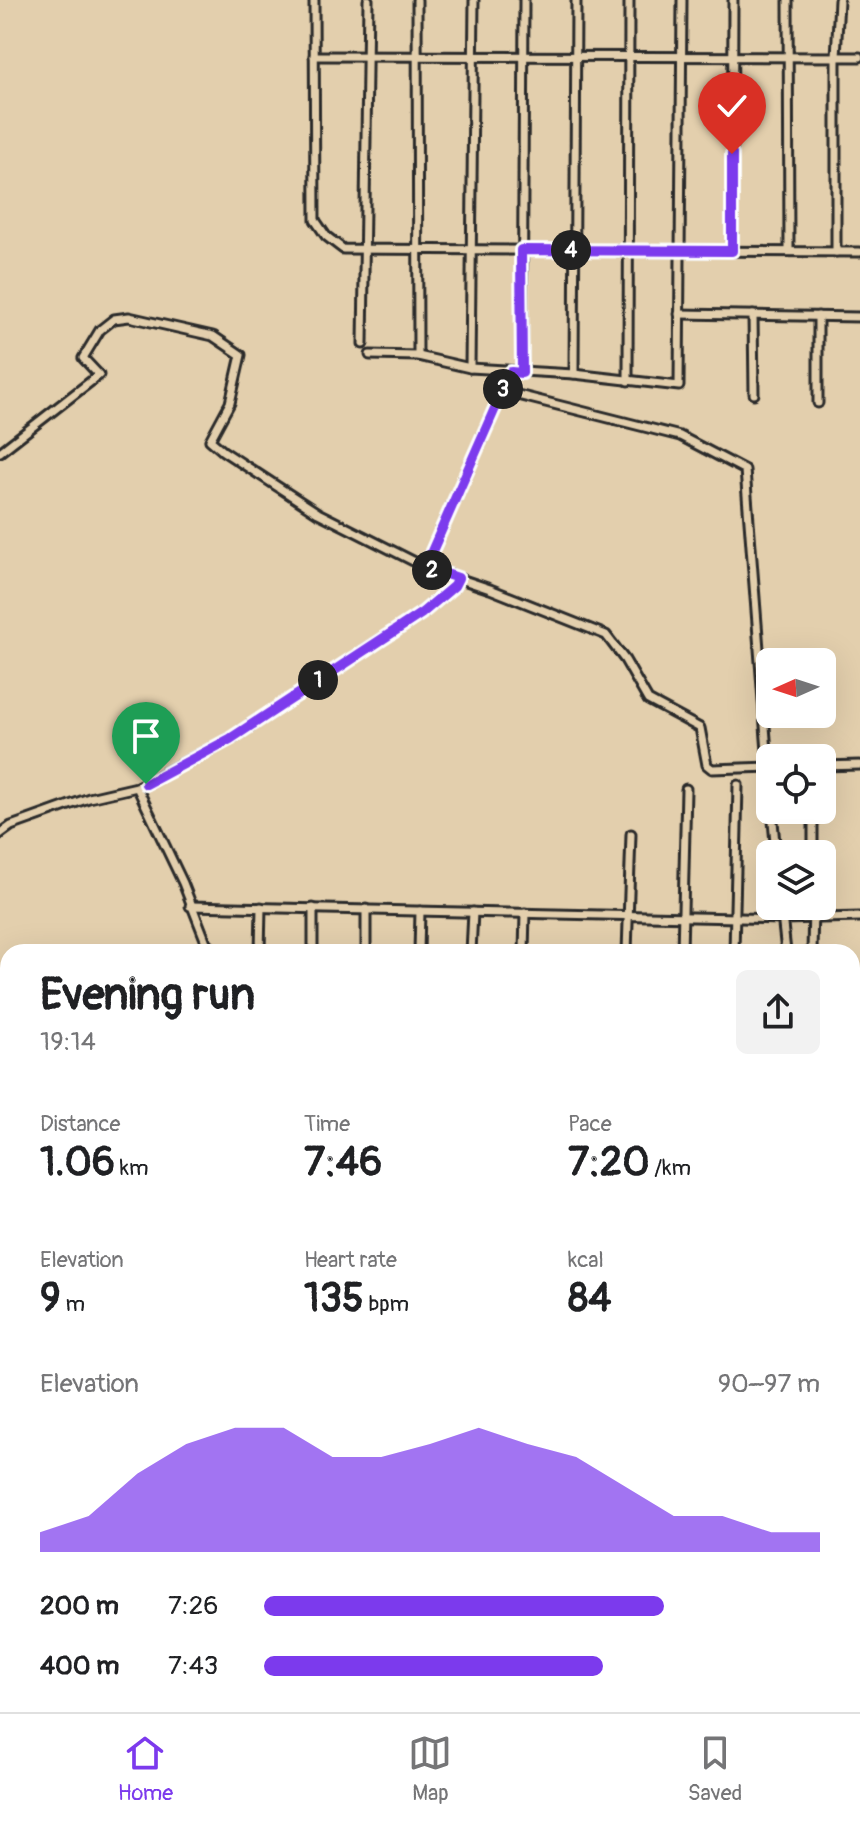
<!DOCTYPE html>
<html lang="en">
<head>
<meta charset="utf-8">
<style>
  :root { --surface:#fff; --page:#f2f2f2; --text:#202124; --muted:#757577; --line:#e0e0e0; --accent:#7c3aed }
  body { margin:0; font-family:Pangolin,sans-serif; background:var(--page); color:var(--text); height:100vh; display:flex; flex-direction:column; font-size:30px; white-space:nowrap }
  * { box-sizing:border-box; margin:0 }
  p { font-size:26px; color:var(--muted) }
  .icon { flex:none; width:44px; height:44px; fill:none; stroke:currentColor; stroke-width:2; stroke-linecap:round; stroke-linejoin:round }
  .map { position:relative; flex:1; overflow:hidden }
  .drawer { position:absolute; left:0px; top:944px; width:860px; height:768px; display:flex; flex-direction:column; background:var(--surface); border-radius:24px 24px 0 0; box-shadow:0 8px 32px #0002 }
  .drawer>* { flex:none }
  .needle { width:52px; rotate:267deg }
  .fabs { position:absolute; left:756px; top:648px; display:grid; gap:16px }
  .fabs a { display:grid; place-items:center; width:80px; height:80px; border-radius:12px; background:var(--surface); box-shadow:0 8px 32px #0002; font-size:40px }
  .pin { position:absolute; display:grid; place-items:center; width:68px; height:68px; color:#fff; margin:-82px -34px; border-radius:50% 50% 50% 0; rotate:-45deg; box-shadow:0 0 8px #0007 }
  .pin .icon { rotate:45deg }
  .km { position:absolute; width:40px; height:40px; margin:-20px; border-radius:50%; background:#222; color:#fff; font-size:22px; line-height:40px; text-align:center }
  .round { display:grid; place-items:center; flex:none; width:84px; height:84px; border-radius:12px; background:var(--page) }
  .summary { display:flex; align-items:center; justify-content:space-between; height:136px; padding:0 40px }
  h1 { font-size:44px; font-weight:700; line-height:60px }
  .figures { display:grid; grid-template-columns:repeat(3,1fr); gap:12px; height:136px; padding:8px 40px }
  .figures div { display:grid; align-content:center }
  .figures b { font-size:40px; font-weight:700 }
  .figures small { font-size:22px; font-weight:400 }
  .figures p { font-size:22px }
  .chart { height:224px; padding:16px 40px }
  .chart p { display:flex; justify-content:space-between }
  .chart svg { width:100%; height:144px; margin-top:8px; fill:var(--accent); opacity:.7 }
  ul { padding:0 40px; list-style:none; font-size:26px }
  li { display:grid; grid-template-columns:128px 96px 1fr; align-items:center; height:60px }
  li i { height:20px; border-radius:10px; background:var(--accent) }
  .menu { display:flex; justify-content:space-around; align-items:center; height:112px; border-top:2px solid var(--line); background:var(--surface); font-size:22px; color:var(--muted) }
  .menu a { display:grid; justify-items:center; gap:4px }
  .menu .current { color:var(--accent) }
  .map>svg:first-child { display:block }
</style>
</head>
<body>
<div class="map">
<svg width="860" height="1712" viewBox="0 0 860 1712">
  <rect width="100%" height="100%" fill="#e3cfad"/>
  <filter id="ink" filterUnits="userSpaceOnUse"><feTurbulence type="fractalNoise" baseFrequency=".0125" numOctaves="2"/><feDisplacementMap in="SourceGraphic" scale="16" xChannelSelector="R" yChannelSelector="G"/><feConvolveMatrix kernelMatrix="1 2 1 2 8 2 1 2 1" color-interpolation-filters="sRGB"/></filter>
  <g filter="url(#ink)">
    <g fill="none" stroke-linecap="round" stroke-linejoin="round">
      <g stroke="#2b2b2b" stroke-width="13">
        <g id="minor">
          <path d="M 314,0 L 315,220 L 326,236 L 343,249 L 860,252"/>
          <path d="M 417,0 L 418,356"/>
          <path d="M 788,0 L 789,250"/>
          <path d="M 314,56 L 860,57"/>
          <path d="M 732,251 L 733,0"/>
          <path d="M 836,252 L 836,57 L 839,0"/>
          <path d="M 679,314 L 860,317"/>
          <path d="M 753,315 L 754,394"/>
          <path d="M 818,316 L 818,403"/>
          <path d="M 363,344 L 368,0"/>
          <path d="M 370,355 L 418,356 L 470,368 L 574,374 L 679,386 L 682,0"/>
          <path d="M 470,368 L 474,0"/>
          <path d="M 522,373 L 524,0"/>
          <path d="M 574,374 L 576,0"/>
          <path d="M 628,381 L 629,0"/>
          <path d="M 502,391 L 680,436 L 745,470 L 770,790"/>
          <path d="M 0,452 L 99,375 L 83,358 L 100,330 L 114,319 L 129,317 L 213,336 L 241,355 L 230,403 L 210,440 L 223,451 L 318,513 L 425,567 L 490,589 L 606,635 L 625,660 L 648,700 L 700,728 L 707,765 L 712,769 L 770,767"/>
          <path d="M 425,567 L 511,372"/>
          <path d="M 822,766 L 860,765"/>
          <path d="M 137,787 L 183,883 L 206,942 L 215,952"/>
          <path d="M 772,810 L 776,854"/>
          <path d="M 0,834 L 11,826 L 89,798 L 137,787 L 230,739 L 422,613 L 454,586 L 458,578"/>
          <path d="M 813,854 L 813,810"/>
          <path d="M 190,906 L 782,919 L 860,917"/>
          <path d="M 781,906 L 786,952"/>
          <path d="M 260,952 L 261,907"/>
          <path d="M 313,952 L 313,908"/>
          <path d="M 366,952 L 366,909"/>
          <path d="M 419,952 L 420,911"/>
          <path d="M 471,952 L 473,912"/>
          <path d="M 524,952 L 525,913"/>
          <path d="M 627,952 L 631,834"/>
          <path d="M 682,952 L 686,789"/>
          <path d="M 734,952 L 738,785"/>
          <path d="M 812,952 L 813,906"/>
          <path d="M 852,1257 L 860,1255"/>
          <path d="M 0,1282 L 8,1259"/>
          <path d="M 0,1300 L 8,1306"/>
          <path d="M 123,1704 L 131,1712"/>
        </g>
      </g>
      <g stroke="#2b2b2b" stroke-width="15">
        <g id="tertiary">
          <path d="M 189,1712 L 191,1704"/>
          <path d="M 844,1712 L 844,1704"/>
        </g>
      </g>
      <use href="#minor" stroke="#e3cfad" stroke-width="7"/>
      <use href="#tertiary" stroke="#e3cfad" stroke-width="9"/>
    </g>
  </g>
  <g fill="none" stroke-linecap="round" stroke-linejoin="round" filter="url(#ink)">
    <g stroke="#fff" stroke-width="16">
      <path id="route" d="M 146,784 L 230,739 L 422,613 L 454,586 L 458,578 L 425,567 L 511,372 L 522,373 L 521,250 L 732,251 L 732,154"/>
    </g>
    <use href="#route" stroke="#7c3aed" stroke-width="10"/>
  </g>
</svg>
<div class="fabs">
<a><svg class="needle" viewBox="-14 -14 28 28"><path d="M0-13l5 13h-10z" fill="#e53935"/><path d="M0 13l5-13h-10z" fill="#757577"/></svg></a>
<a><svg class="icon" aria-label="locate" viewBox="0 0 24 24"><circle cx="12" cy="12" r="6"/><path d="M12 2v4M12 18v4M2 12h4M18 12h4"/></svg></a>
<a><svg class="icon" aria-label="layers" viewBox="0 0 24 24"><path d="M12 4l9 5-9 5-9-5zM3 14l9 5 9-5"/></svg></a>
</div>
<div class="pin" style="left:146px;top:784px;background:#1e9e55"><svg class="icon" aria-label="arrive" viewBox="0 0 24 24"><path d="M6 21V4h12l-3 4 3 4H6"/></svg></div>
<div class="pin" style="left:732px;top:154px;background:#d93025"><svg class="icon" aria-label="check" viewBox="0 0 24 24"><path d="M5 12l5 5 9-10"/></svg></div>
<b class="km" style="left:318px;top:680px">1</b>
<b class="km" style="left:432px;top:570px">2</b>
<b class="km" style="left:503px;top:389px">3</b>
<b class="km" style="left:571px;top:250px">4</b>
<section class="drawer">
<div class="summary"><div><h1>Evening run</h1><p>19:14</p></div><a class="round"><svg class="icon" aria-label="share" viewBox="0 0 24 24"><path d="M12 15V3M7 8l5-5 5 5M5 13v7h14v-7"/></svg></a></div>
<div class="figures">
<div><p>Distance</p><b>1.06<small> km</small></b></div>
<div><p>Time</p><b>7:46</b></div>
<div><p>Pace</p><b>7:20<small> /km</small></b></div>
</div>
<div class="figures">
<div><p>Elevation</p><b>9<small> m</small></b></div>
<div><p>Heart rate</p><b>135<small> bpm</small></b></div>
<div><p>kcal</p><b>84</b></div>
</div>
<div class="chart"><p><span>Elevation</span>90–97 m</p>
<svg viewBox="0 0 160 44" preserveAspectRatio="none"><path d="M0 44V38L10 33L20 20L30 11L40 6L50 6L60 15L70 15L80 11L90 6L100 11L110 15L120 24L130 33L140 33L150 38L160 38V44z"/></svg>
</div>
<ul>
<li><b>200 m</b>7:26<i style="width:72%"></i></li>
<li><b>400 m</b>7:43<i style="width:61%"></i></li>
</ul>
</section>
</div>
<nav class="menu">
<a class="current"><svg class="icon" aria-label="home" viewBox="0 0 24 24"><path d="M3 11l9-7 9 7M6 9v11h12V9"/></svg>Home</a>
<a><svg class="icon" aria-label="map" viewBox="0 0 24 24"><path d="M3 6l6-2 6 2 6-2v14l-6 2-6-2-6 2zM9 4v14M15 6v14"/></svg>Map</a>
<a><svg class="icon" aria-label="saved" viewBox="0 0 24 24"><path d="M7 4h10v16l-5-4-5 4z"/></svg>Saved</a>
</nav>
</body>
</html>
